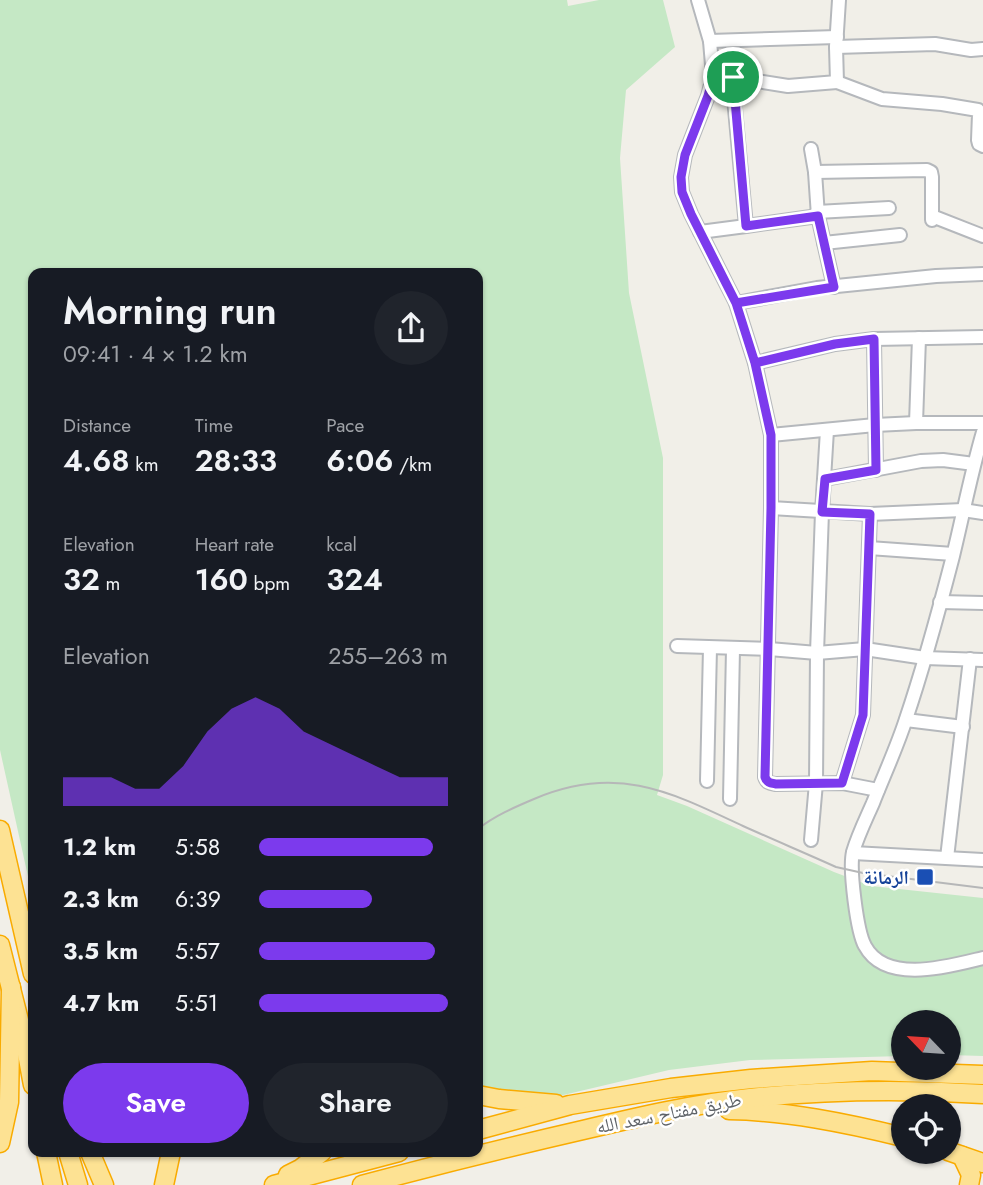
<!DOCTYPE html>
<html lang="en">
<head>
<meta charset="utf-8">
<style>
  :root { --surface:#171b24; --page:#20242c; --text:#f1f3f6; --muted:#9ea1a6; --accent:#7c3aed }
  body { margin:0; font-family:Jost,"Noto Naskh Arabic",sans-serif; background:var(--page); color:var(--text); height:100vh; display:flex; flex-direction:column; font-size:26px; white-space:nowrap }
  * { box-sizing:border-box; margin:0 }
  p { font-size:23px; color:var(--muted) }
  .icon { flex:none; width:38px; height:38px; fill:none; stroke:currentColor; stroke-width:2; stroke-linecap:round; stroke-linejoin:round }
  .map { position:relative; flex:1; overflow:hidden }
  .sheet { position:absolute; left:28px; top:268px; width:455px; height:889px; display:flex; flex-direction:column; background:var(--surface); border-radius:14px; box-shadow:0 2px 5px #0004 }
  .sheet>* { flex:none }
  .needle { width:46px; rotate:295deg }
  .buttons { position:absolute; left:891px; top:1010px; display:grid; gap:14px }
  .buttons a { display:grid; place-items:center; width:70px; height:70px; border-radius:50%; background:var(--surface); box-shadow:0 2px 5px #0004; font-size:35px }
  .pin { position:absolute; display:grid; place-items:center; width:60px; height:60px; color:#fff; margin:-30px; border:4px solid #fff; border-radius:50%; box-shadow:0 2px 7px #0007 }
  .round { display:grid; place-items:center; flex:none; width:74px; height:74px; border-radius:37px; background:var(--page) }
  .head { display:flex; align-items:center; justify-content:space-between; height:119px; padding:0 35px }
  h1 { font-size:38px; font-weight:600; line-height:52px }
  .metrics { display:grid; grid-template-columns:repeat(3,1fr); gap:10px; height:119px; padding:7px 35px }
  .metrics div { display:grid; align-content:center }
  .metrics b { font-size:30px; font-weight:600 }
  .metrics small { font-size:19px; font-weight:400 }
  .metrics p { font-size:19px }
  .chart { height:196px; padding:14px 35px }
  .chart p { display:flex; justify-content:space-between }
  .chart svg { width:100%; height:126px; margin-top:7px; fill:var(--accent); opacity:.7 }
  .action { display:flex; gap:14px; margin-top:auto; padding:14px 35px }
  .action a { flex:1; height:80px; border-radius:42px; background:var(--accent); color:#fff; font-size:28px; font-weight:600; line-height:80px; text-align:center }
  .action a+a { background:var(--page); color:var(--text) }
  ul { padding:0 35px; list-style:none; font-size:23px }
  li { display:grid; grid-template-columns:112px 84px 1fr; align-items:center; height:52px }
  li i { height:18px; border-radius:9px; background:var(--accent) }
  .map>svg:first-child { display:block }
</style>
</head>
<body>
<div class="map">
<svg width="983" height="1185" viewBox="0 0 983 1185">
  <rect width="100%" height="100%" fill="#f1efe8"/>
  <path fill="#c5e8c5" d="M 0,0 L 567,0 L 568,6 L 599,0 L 663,0 L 675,47 L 626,90 L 620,158 L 629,293 L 663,458 L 663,775 L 657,795 L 687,806 L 834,872 L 871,886 L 983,898 L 983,1056 L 949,1055 L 948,1022 L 903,1022 L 903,1056 L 750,1060 L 669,1070 L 555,1097 L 478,1091 L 478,273 L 33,273 L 33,899 L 0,750 Z"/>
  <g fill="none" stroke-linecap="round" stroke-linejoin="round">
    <g stroke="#b5b8bc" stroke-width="16">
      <g id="minor">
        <path d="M 698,0 L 710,41 L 713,77 L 708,96 L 685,155 L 681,177 L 682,192 L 691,214 L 736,303 L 755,363 L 771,435 L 771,508 L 765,777 C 767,783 770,783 776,784 L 842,783 L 878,790"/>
        <path d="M 710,41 L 837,37"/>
        <path d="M 836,47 L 935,44 L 971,50 L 983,49"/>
        <path d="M 713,77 L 732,77 L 788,86 L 837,82 L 836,47 L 839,0"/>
        <path d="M 837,82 L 882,99 L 942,104 L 978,110 L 979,114 L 978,140 L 979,144 L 983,146"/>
        <path d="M 811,149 L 815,172 L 818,216 L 834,287"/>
        <path d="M 815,172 L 927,170 L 931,172 L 932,177 L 932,220"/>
        <path d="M 817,212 L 889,208"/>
        <path d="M 932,216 L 983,236"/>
        <path d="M 746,226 L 818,216"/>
        <path d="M 700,232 L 746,226 L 732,77"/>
        <path d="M 824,243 L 900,235"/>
        <path d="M 736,303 L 817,288 L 936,276 L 983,274"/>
        <path d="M 874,339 L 876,470"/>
        <path d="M 755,363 L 835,344 L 874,339 L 983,337"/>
        <path d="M 916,423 L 919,338"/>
        <path d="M 983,432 C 971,473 963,515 953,556 C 939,610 924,666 906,719 C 897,747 884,775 873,803 C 866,819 858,835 853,852 C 849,869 857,932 865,946 C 886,985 950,966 983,958"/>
        <path d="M 771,435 L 875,425 L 916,423 L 983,423"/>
        <path d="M 825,479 L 921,461 L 943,460 L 974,464"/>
        <path d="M 771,508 L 870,514 L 963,510 L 983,513"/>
        <path d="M 869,548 L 953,554"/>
        <path d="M 940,602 L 983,603"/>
        <path d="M 677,646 L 769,649 L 817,653 L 865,649 L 925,658 L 983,660"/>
        <path d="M 906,720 L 963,727"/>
        <path d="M 707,781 L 710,648"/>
        <path d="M 842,783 L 863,715 L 870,514"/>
        <path d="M 730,799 L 733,649"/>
        <path d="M 811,840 L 816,783 L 817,653 L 822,512 L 827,430"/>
        <path d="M 853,853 L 983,860"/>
        <path d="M 947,858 L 970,659"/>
      </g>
    </g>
    <g stroke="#f9ab00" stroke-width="21">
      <g id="highway">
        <path d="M 0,830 L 33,974"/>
        <path d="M 0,945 L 26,1048 L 33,1085"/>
        <path d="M 478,1095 L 499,1099 L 556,1104"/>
        <path d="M 729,1110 C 787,1111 846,1123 903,1137"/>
        <path d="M 478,1130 L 570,1105 L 671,1088 L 751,1079 L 872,1071 L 983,1075"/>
        <path d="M 0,1143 L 9,1102 L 11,987"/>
        <path d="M 948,1151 L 983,1163"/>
        <path d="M 46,1152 L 53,1185"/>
        <path d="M 68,1152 L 78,1185"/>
        <path d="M 90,1152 L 104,1185"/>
        <path d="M 962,1156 L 971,1175 L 969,1185"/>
        <path d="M 288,1175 L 300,1169 L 322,1152"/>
        <path d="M 164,1185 L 171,1152"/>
        <path d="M 274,1185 L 399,1152"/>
        <path d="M 362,1185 C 436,1165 509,1147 583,1130 C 638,1117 693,1104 750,1098 C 827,1090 906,1089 983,1094"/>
      </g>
    </g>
    <use href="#minor" stroke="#fff" stroke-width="12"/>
    <use href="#highway" stroke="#fde293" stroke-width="18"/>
    <path stroke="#b6b7b8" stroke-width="2" d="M 478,829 C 494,816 515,807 534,799 C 616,764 669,791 743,826 C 774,840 805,853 836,867 L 863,873 L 983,888"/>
  </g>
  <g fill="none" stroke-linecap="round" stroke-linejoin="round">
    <g stroke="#fff" stroke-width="14">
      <path id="route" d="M 733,77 L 713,78 L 708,96 L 685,155 L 681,177 L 682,192 L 691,214 L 736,303 L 755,363 L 771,435 L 771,508 L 765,777 C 767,783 771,783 776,784 L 842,783 L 863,715 L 870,514 L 822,512 L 825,479 L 876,470 L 874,339 L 835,344 L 755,363 L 736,303 L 834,287 L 818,216 L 746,226 L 733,77"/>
    </g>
    <use href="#route" stroke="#7c3aed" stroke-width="9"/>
  </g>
  <rect fill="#1a4fb4" stroke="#fff" stroke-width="2.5" x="916" y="868" width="18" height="18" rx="3.5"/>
  <g text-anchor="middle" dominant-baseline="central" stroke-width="5" stroke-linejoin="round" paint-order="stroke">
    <g font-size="19" font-weight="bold" fill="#164399" stroke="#fff" text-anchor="end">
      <text x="909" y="877">الرمانة</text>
    </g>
    <g font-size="19" fill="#5f6368" stroke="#fff">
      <text transform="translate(669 1113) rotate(-11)">طريق مفتاح سعد الله</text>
    </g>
  </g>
</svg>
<div class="buttons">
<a><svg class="needle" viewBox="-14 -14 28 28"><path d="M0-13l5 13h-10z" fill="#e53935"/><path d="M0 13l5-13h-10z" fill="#9ea1a6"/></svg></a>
<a><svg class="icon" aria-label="locate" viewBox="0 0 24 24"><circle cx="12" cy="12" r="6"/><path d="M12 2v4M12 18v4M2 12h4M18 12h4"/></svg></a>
</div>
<div class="pin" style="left:733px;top:77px;background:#1e9e55"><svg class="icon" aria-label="arrive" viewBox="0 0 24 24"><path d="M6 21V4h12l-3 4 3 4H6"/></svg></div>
<section class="sheet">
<div class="head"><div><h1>Morning run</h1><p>09:41 · 4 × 1.2 km</p></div><a class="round"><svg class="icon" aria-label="share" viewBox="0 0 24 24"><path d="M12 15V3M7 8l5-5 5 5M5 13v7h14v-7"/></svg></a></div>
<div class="metrics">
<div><p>Distance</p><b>4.68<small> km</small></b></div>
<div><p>Time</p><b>28:33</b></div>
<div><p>Pace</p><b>6:06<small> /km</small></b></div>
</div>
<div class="metrics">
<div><p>Elevation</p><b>32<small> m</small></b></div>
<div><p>Heart rate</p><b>160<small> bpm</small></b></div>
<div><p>kcal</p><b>324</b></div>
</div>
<div class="chart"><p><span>Elevation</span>255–263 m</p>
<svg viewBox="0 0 160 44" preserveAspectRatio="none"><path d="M0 44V34L10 34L20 34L30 38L40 38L50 30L60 18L70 10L80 6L90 10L100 18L110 22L120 26L130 30L140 34L150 34L160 34V44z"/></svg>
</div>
<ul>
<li><b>1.2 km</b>5:58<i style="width:92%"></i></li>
<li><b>2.3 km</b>6:39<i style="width:60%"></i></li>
<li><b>3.5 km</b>5:57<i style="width:93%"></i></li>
<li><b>4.7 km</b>5:51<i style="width:100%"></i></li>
</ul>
<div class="action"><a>Save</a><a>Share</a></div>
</section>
</div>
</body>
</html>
